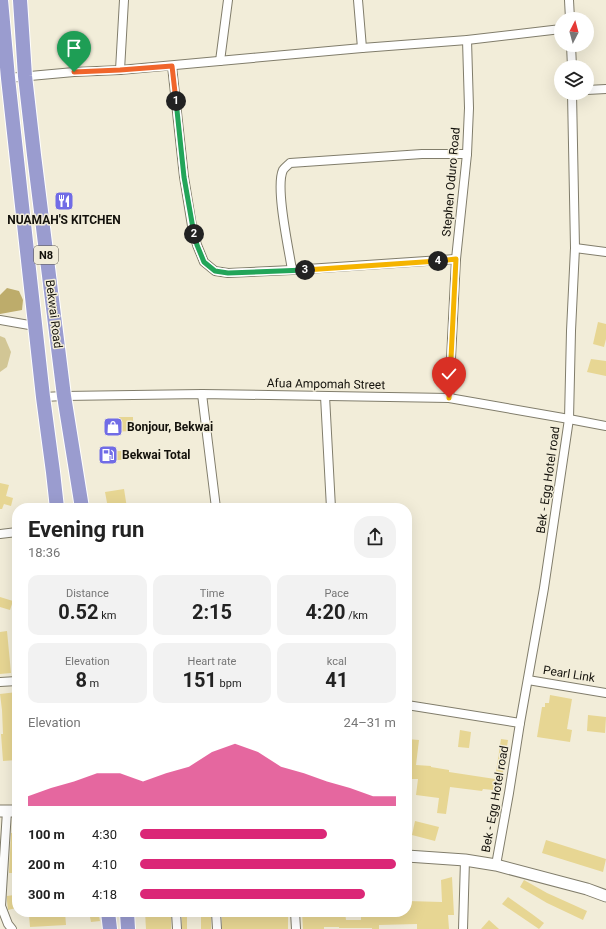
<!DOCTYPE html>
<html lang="en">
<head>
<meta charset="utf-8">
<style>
  :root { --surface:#fff; --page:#f2f2f2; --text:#222; --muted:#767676; --accent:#db2777 }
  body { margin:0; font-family:Roboto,sans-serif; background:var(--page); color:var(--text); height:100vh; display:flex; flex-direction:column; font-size:15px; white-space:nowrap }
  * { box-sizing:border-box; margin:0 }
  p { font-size:13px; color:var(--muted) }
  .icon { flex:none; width:22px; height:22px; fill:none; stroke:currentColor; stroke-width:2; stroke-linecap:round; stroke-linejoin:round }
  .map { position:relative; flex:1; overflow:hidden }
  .details { position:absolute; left:12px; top:503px; width:400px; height:414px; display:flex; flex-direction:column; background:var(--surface); border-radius:16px; box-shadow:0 4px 16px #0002 }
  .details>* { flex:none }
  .needle { width:26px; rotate:6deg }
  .controls { position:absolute; left:554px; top:12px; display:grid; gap:8px }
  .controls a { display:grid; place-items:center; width:40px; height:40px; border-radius:50%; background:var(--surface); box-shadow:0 4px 16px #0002; font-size:20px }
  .pin { position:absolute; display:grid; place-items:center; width:34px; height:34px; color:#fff; margin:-41px -17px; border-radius:50% 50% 50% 0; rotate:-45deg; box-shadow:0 0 4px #0007 }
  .pin .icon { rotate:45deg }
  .km { position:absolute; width:20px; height:20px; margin:-10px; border-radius:50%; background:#222; color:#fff; font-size:11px; line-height:20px; text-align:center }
  .round { display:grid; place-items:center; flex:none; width:42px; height:42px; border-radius:16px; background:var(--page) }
  .headline { display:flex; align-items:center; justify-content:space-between; height:68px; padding:0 16px }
  h1 { font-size:22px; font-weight:700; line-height:30px }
  .metrics { display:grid; grid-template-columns:repeat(3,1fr); gap:6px; height:68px; padding:4px 16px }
  .metrics div { display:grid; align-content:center; border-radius:10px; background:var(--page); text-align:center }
  .metrics b { font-size:20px; font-weight:700 }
  .metrics small { font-size:11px; font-weight:400 }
  .metrics p { font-size:11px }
  .chart { height:112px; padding:8px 16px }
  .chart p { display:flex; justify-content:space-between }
  .chart svg { width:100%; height:72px; margin-top:4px; fill:var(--accent); opacity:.7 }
  ul { padding:0 16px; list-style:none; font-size:13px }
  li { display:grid; grid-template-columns:64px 48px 1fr; align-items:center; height:30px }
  li i { height:10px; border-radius:5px; background:var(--accent) }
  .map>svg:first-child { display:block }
</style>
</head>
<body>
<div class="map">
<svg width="606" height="929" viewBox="0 0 606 929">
  <rect width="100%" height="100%" fill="#f2edd9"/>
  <path fill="#d2c695" d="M 0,336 L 5,338 L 11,352 L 7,367 L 0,372 Z"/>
  <path fill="#bdac6b" d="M 7,288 L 19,291 L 23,300 L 22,310 L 0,314 L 0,295 Z"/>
  <g fill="#e7d693">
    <path d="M 598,322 L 606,324 L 606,339 L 604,347 L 593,344 Z"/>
    <path d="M 591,359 L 606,361 L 606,376 L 587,372 Z"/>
    <path d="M 119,417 L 133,417 L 133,431 L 107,432 L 107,423 L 119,423 Z"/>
    <rect x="105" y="451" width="17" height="9"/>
    <path d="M 0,483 L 9,485 L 6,496 L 13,498 L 11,506 L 4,504 L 2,509 L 0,509 Z"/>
    <path d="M 124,489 L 127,508 L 108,508 L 105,492 Z"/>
    <path d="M 0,597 L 13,601 L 10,610 L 0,607 Z"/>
    <path d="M 7,631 L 11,673 L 0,674 L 0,632 Z"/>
    <path d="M 17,692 L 17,760 L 3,761 L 1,734 L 3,734 L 2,710 L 0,694 Z"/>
    <path d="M 550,695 L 572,699 L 567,729 L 572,730 L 570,742 L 537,737 L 542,707 L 545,707 L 545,703 L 549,703 Z"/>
    <path d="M 588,715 L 606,717 L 605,733 L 587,731 Z"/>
    <path d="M 460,730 L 471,732 L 469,748 L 458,747 Z"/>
    <path d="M 407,739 L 419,740 L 416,765 L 431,766 L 431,767 L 449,770 L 449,772 L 495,779 L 493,790 L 483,789 L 482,791 L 450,787 L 446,814 L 437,813 L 439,798 L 416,795 L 418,779 L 407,779 Z"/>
    <path d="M 501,739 L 508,740 L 503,773 L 496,772 Z"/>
    <path d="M 415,821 L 439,827 L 435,841 L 412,835 Z"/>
    <path d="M 11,833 L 17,833 L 17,873 L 9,873 Z"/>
    <path d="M 546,840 L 606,859 L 603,872 L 542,853 Z"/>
    <path d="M 452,877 L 454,915 L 448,915 L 449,929 L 417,929 L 417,924 L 379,925 L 379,929 L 372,929 L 372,928 L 339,928 L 339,927 L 324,927 L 324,929 L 303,929 L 302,912 L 345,912 L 346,920 L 361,920 L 361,912 L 368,912 L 368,917 L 397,916 L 397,912 L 407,912 L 407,901 L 442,902 L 441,880 Z"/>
    <path d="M 524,880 L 547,893 L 587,911 L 583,920 L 547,903 L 520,887 Z"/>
    <path d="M 14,895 L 16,908 L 8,910 L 7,901 L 7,896 Z"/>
    <path d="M 508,897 L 532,914 L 544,923 L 539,929 L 502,904 Z"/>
    <path d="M 65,912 L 66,925 L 30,927 L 29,915 Z"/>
    <path d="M 89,912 L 98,912 L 100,921 L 91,922 Z"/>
    <path d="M 145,912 L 171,912 L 171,929 L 146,929 Z"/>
    <rect x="182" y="912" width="5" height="17"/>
    <rect x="201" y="912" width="10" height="17"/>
    <path d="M 222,912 L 242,912 L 242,915 L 260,916 L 260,912 L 288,912 L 288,929 L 222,929 Z"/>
    <path d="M 489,920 L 499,929 L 481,929 Z"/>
  </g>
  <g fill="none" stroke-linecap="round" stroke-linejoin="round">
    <g stroke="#817d6b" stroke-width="10">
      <g id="minor">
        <path d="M 358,0 L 362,48"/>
        <path d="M 569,0 L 570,19"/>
        <path d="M 571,45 L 572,67"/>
        <path d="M 220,61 L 228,0"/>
        <path d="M 172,66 L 184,177 L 192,226 L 197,245 L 204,262 L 215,271 L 228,273 L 292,270 L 456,259"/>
        <path d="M 120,70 L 124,0"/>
        <path d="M 8,78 L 74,72 L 120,70 L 362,48 L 467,40 L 561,29"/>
        <path d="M 587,90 L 606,89"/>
        <path d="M 575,248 L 606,252"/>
        <path d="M 292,270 C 289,250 275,187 283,170 C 285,167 288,165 290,163 L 422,154 L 467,154"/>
        <path d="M 0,320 L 35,326"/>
        <path d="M 202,394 L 216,508"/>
        <path d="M 325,396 L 331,508"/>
        <path d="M 43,397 L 64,396 L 202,394 L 449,398 L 569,419 L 606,426"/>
        <path d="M 449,398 L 456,259 L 467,154 L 469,108 L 467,40"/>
        <path d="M 0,534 L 17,532"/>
        <path d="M 528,680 L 606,693"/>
        <path d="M 0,682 L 17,681"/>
        <path d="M 407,705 L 520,723"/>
        <path d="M 7,811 L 1,906 L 8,924 L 12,929"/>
        <path d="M 496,865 L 509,793 L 520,723 L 544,588 L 569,419 L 571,331 L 575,248 L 572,93"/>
        <path d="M 176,912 L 177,929"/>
        <path d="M 216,912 L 217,929"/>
        <path d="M 295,912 L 296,929"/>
        <path d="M 463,929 L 465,860"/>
      </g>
    </g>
    <g stroke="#817d6b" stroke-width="13">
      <g id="tertiary">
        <path d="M 0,811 L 17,811"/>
        <path d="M 407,856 L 465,860 L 496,865 L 587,889 L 606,896"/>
      </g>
    </g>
    <g stroke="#fff" stroke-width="16">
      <g id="trunk">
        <path d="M 1,0 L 8,78 L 43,397 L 53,472 L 57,508"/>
        <path d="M 20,0 L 25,76 L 34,155 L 64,396 L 82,508"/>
        <path d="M 108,912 L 110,929"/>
        <path d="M 127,912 L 128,929"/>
      </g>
    </g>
    <use href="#minor" stroke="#fff" stroke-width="8"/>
    <use href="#tertiary" stroke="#fff" stroke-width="11"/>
    <use href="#trunk" stroke="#9a9ccf" stroke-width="14"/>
  </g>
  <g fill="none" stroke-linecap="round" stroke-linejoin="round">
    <g stroke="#fff" stroke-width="8">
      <path id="split-1" d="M 74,72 L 120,70 L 172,66 L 176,101"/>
    </g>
    <g stroke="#fff" stroke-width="8">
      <path id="split-2" d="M 176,101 L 184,177 L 194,234"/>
    </g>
    <g stroke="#fff" stroke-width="8">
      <path id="split-3" d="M 194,234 L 197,245 L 204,262 L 215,271 L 228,273 L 305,270"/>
    </g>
    <g stroke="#fff" stroke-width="8">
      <path id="split-4" d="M 305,270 L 438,261"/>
    </g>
    <g stroke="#fff" stroke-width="8">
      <path id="split-5" d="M 438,261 L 456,259 L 449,398"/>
    </g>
    <use href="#split-1" stroke="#f0652b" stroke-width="5"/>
    <use href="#split-2" stroke="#22a559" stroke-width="5"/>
    <use href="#split-3" stroke="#22a559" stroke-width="5"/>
    <use href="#split-4" stroke="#f5b400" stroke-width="5"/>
    <use href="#split-5" stroke="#f5b400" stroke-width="5"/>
  </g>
  <defs>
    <g id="restaurant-square" transform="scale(1)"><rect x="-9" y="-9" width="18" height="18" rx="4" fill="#716ce6" stroke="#f2edd9"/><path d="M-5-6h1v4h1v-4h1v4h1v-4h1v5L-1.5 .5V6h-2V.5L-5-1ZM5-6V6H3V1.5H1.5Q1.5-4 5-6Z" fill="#fff"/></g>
    <g id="shop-square" transform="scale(1)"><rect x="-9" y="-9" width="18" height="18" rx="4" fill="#716ce6" stroke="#f2edd9"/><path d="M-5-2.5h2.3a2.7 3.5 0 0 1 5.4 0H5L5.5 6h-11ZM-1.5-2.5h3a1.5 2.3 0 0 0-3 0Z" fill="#fff"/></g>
    <g id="fuel-square" transform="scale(1)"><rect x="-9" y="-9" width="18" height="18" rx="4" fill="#716ce6" stroke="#f2edd9"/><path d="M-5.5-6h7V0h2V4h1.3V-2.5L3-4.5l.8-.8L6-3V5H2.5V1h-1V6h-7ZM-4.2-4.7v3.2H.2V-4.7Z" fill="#fff"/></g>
  </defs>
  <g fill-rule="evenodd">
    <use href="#restaurant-square" x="64" y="201"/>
    <use href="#shop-square" x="113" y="427"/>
    <use href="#fuel-square" x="108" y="455"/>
  </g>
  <g text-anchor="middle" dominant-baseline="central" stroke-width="3" stroke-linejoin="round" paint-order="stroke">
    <rect fill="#f2edd9" stroke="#565349" stroke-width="1" x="34" y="246" width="24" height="18" rx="3"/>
    <g font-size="11" font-weight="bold" fill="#13110b">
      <text x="46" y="255">N8</text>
    </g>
    <g font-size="12" fill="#13110b" stroke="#f2edd9">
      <text transform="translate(451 182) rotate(-85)">Stephen Oduro Road</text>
      <text transform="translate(54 314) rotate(83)">Bekwai Road</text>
      <text transform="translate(326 384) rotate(1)">Afua Ampomah Street</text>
      <text transform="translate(548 480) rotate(-82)">Bek - Egg Hotel road</text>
      <text transform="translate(569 674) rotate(9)">Pearl Link</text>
      <text transform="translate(495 799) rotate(-80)">Bek - Egg Hotel road</text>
    </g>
    <g font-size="12" font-weight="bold" fill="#13110b" stroke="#f2edd9" text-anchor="start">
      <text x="64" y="220" text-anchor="middle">NUAMAH'S KITCHEN</text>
      <text x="127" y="427">Bonjour, Bekwai</text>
      <text x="122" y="455">Bekwai Total</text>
    </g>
  </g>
</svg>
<div class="controls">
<a><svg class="needle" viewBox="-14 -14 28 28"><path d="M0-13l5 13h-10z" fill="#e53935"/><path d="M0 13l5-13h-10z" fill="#767676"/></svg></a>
<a><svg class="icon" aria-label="layers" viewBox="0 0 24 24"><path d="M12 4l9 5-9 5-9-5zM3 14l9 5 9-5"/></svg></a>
</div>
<div class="pin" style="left:74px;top:72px;background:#1e9e55"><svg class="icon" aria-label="arrive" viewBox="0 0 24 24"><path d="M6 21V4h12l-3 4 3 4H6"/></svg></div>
<div class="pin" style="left:449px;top:398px;background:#d93025"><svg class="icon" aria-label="check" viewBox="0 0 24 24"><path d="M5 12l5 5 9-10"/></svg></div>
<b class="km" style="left:176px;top:101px">1</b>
<b class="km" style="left:194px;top:234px">2</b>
<b class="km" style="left:305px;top:270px">3</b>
<b class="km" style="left:438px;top:261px">4</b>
<section class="details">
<div class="headline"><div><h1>Evening run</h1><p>18:36</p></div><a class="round"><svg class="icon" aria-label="share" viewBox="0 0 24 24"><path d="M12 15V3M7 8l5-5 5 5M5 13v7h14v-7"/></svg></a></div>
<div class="metrics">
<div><p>Distance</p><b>0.52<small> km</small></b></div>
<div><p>Time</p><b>2:15</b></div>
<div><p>Pace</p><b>4:20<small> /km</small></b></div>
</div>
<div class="metrics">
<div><p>Elevation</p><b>8<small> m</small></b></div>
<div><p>Heart rate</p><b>151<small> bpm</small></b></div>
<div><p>kcal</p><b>41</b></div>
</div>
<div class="chart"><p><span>Elevation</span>24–31 m</p>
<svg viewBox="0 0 160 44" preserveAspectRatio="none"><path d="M0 44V38L10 33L20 29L30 24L40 24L50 29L60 24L70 20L80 11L90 6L100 11L110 20L120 24L130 29L140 33L150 38L160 38V44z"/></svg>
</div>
<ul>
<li><b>100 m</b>4:30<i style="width:73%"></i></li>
<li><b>200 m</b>4:10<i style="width:100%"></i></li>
<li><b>300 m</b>4:18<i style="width:88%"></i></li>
</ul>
</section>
</div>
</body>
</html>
